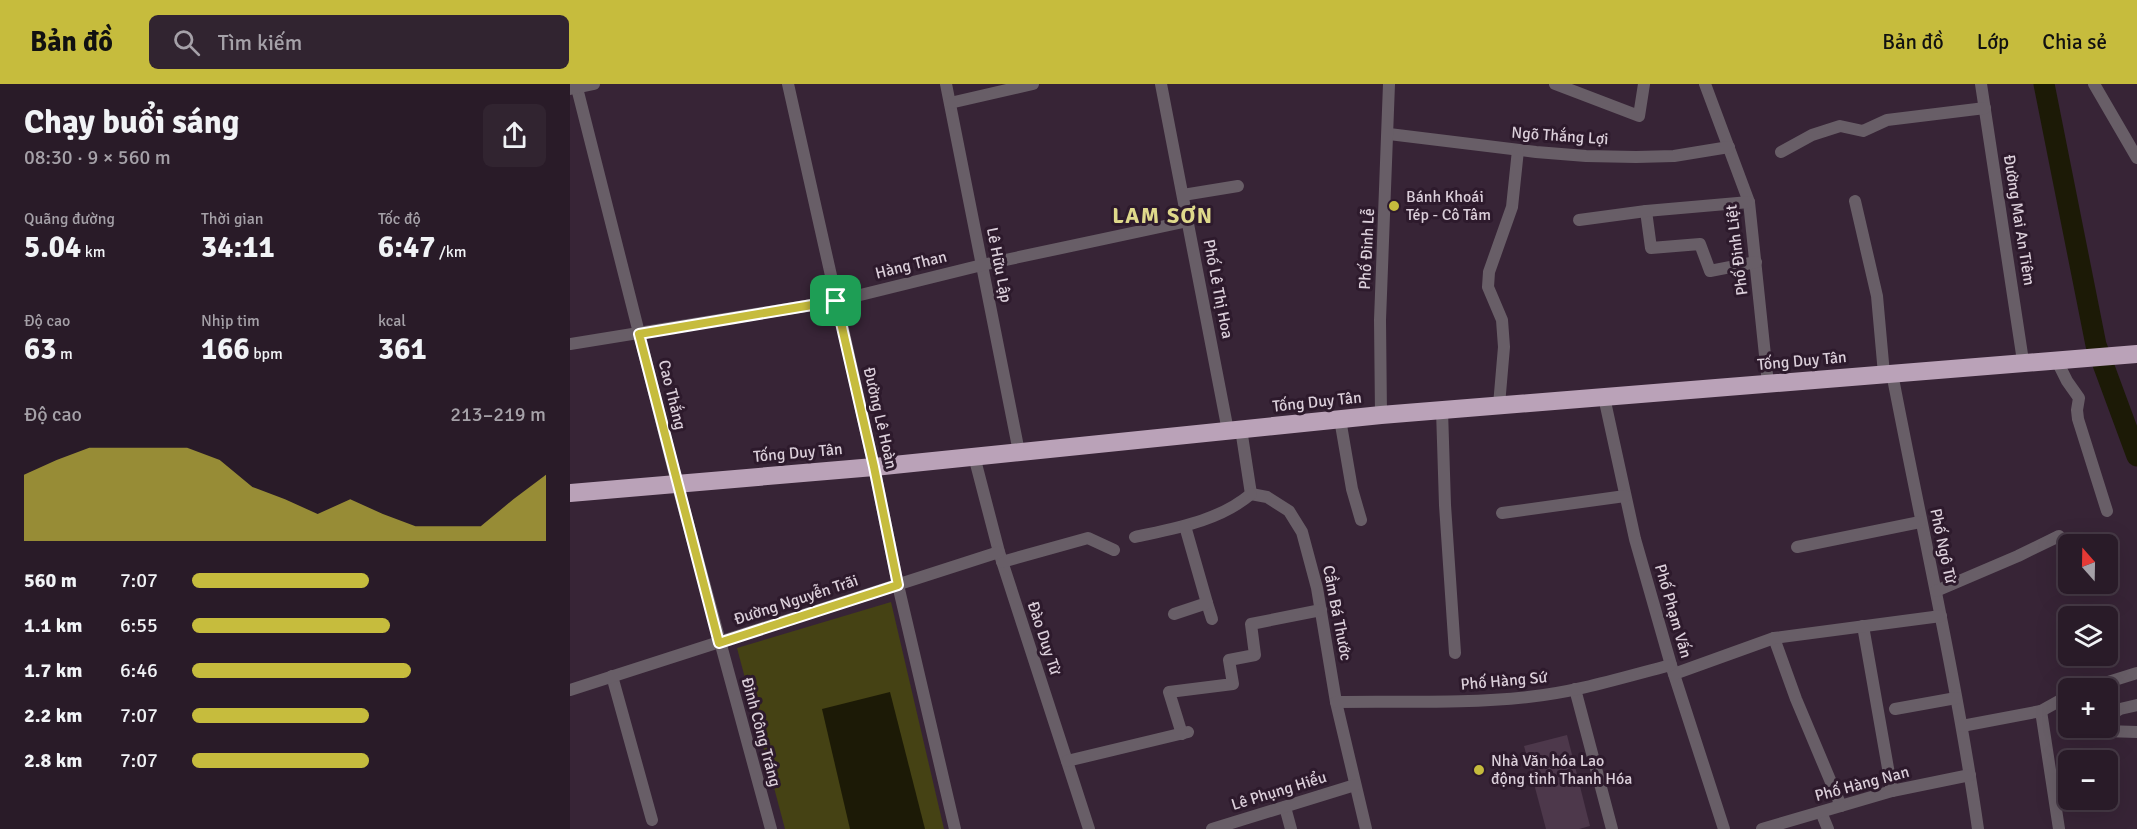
<!DOCTYPE html>
<html lang="vi">
<head>
<meta charset="utf-8">
<style>
  :root { --surface:#291b28; --page:#312430; --text:#f1f3f6; --muted:#a5a1a8; --line:#453945; --accent:#c6bc3d }
  body { margin:0; font-family:Signika,sans-serif; background:var(--page); color:var(--text); height:100vh; display:flex; flex-direction:column; font-size:22px; white-space:nowrap }
  * { box-sizing:border-box; margin:0 }
  p { font-size:20px; color:var(--muted) }
  .icon { flex:none; width:33px; height:33px; fill:none; stroke:currentColor; stroke-width:2; stroke-linecap:round; stroke-linejoin:round }
  .map { position:relative; flex:1; overflow:hidden }
  .details { display:flex; flex-direction:column; background:var(--surface); width:570px }
  .details>* { flex:none }
  .needle { width:39px; rotate:340deg }
  .controls { position:absolute; left:1488px; top:450px; display:grid; gap:12px }
  .controls a { display:grid; place-items:center; width:60px; height:60px; border-radius:9px; background:var(--surface); box-shadow:0 6px 24px #0002,0 0 0 2px var(--line); font-size:30px }
  .pin { position:absolute; display:grid; place-items:center; width:51px; height:51px; color:#fff; margin:-26px; border-radius:12px; box-shadow:0 3px 9px #0006 }
  .round { display:grid; place-items:center; flex:none; width:63px; height:63px; border-radius:9px; background:var(--page) }
  .overview { display:flex; align-items:center; justify-content:space-between; height:102px; padding:0 24px }
  h1 { font-size:33px; font-weight:700; line-height:45px }
  .metrics { display:grid; grid-template-columns:repeat(3,1fr); gap:9px; height:102px; padding:6px 24px }
  .metrics div { display:grid; align-content:center }
  .metrics b { font-size:30px; font-weight:700 }
  .metrics small { font-size:16px; font-weight:400 }
  .metrics p { font-size:16px }
  .chart { height:168px; padding:12px 24px }
  .chart p { display:flex; justify-content:space-between }
  .chart svg { width:100%; height:108px; margin-top:6px; fill:var(--accent); opacity:.7 }
  ul { padding:0 24px; list-style:none; font-size:20px }
  li { display:grid; grid-template-columns:96px 72px 1fr; align-items:center; height:45px }
  li i { height:15px; border-radius:8px; background:var(--accent) }
  header { display:flex; align-items:center; gap:36px; box-sizing:border-box; height:84px; padding:0 30px; background:var(--accent); color:#111 }
  header strong { font-size:28px }
  nav { display:flex; gap:33px; margin-inline-start:auto; font-size:21px }
  .search { width:420px; height:54px; background:var(--page); display:flex; align-items:center; gap:15px; box-sizing:border-box; padding:0 21px; border-radius:9px; color:var(--muted); font-size:22px }
  main { display:flex; flex:1; min-height:0 }
  .map>svg:first-child { display:block }
</style>
</head>
<body>
<header>
<strong>Bản đồ</strong>
<div class="search"><svg class="icon" aria-label="search" viewBox="0 0 24 24"><circle cx="10" cy="10" r="6"/><path d="M15 15l6 6"/></svg>Tìm kiếm</div>
<nav><a>Bản đồ</a><a>Lớp</a><a>Chia sẻ</a></nav>
</header>
<main>
<section class="details">
<div class="overview"><div><h1>Chạy buổi sáng</h1><p>08:30 · 9 × 560 m</p></div><a class="round"><svg class="icon" aria-label="share" viewBox="0 0 24 24"><path d="M12 15V3M7 8l5-5 5 5M5 13v7h14v-7"/></svg></a></div>
<div class="metrics">
<div><p>Quãng đường</p><b>5.04<small> km</small></b></div>
<div><p>Thời gian</p><b>34:11</b></div>
<div><p>Tốc độ</p><b>6:47<small> /km</small></b></div>
</div>
<div class="metrics">
<div><p>Độ cao</p><b>63<small> m</small></b></div>
<div><p>Nhịp tim</p><b>166<small> bpm</small></b></div>
<div><p>kcal</p><b>361</b></div>
</div>
<div class="chart"><p><span>Độ cao</span>213–219 m</p>
<svg viewBox="0 0 160 44" preserveAspectRatio="none"><path d="M0 44V17L10 11L20 6L30 6L40 6L50 6L60 11L70 22L80 27L90 33L100 27L110 33L120 38L130 38L140 38L150 27L160 17V44z"/></svg>
</div>
<ul>
<li><b>560 m</b>7:07<i style="width:50%"></i></li>
<li><b>1.1 km</b>6:55<i style="width:56%"></i></li>
<li><b>1.7 km</b>6:46<i style="width:62%"></i></li>
<li><b>2.2 km</b>7:07<i style="width:50%"></i></li>
<li><b>2.8 km</b>7:07<i style="width:50%"></i></li>
</ul>
</section>
<div class="map">
<svg width="1567" height="745" viewBox="0 0 1567 745">
  <rect width="100%" height="100%" fill="#372436"/>
  <path fill="#454214" d="M 321,518 L 374,745 L 215,745 L 167,564 Z"/>
  <path fill="#1c1a06" d="M 320,608 L 355,745 L 280,745 L 252,625 Z"/>
  <g fill="none" stroke-linecap="round" stroke-linejoin="round">
    <path stroke="#1c1a06" stroke-width="21" d="M 1474,0 L 1526,261 L 1567,372"/>
  </g>
  <path fill="#4d384b" d="M 997,651 L 1020,742 L 1009,745 L 976,745 L 954,662 Z"/>
  <g fill="none" stroke-linecap="round" stroke-linejoin="round">
    <g stroke="#685e67" stroke-width="12">
      <path d="M 6,0 L 107,399 L 201,745"/>
      <path d="M 218,0 L 304,383 L 328,501 L 385,745"/>
      <path d="M 376,0 L 449,368"/>
      <path d="M 591,0 L 658,347"/>
      <path d="M 985,0 L 1069,32 L 1074,0"/>
      <path d="M 1135,0 L 1179,118 L 1198,300"/>
      <path d="M 1411,0 L 1453,277"/>
      <path d="M 1524,0 L 1567,74"/>
      <path d="M 0,5 L 24,0"/>
      <path d="M 380,19 L 463,0"/>
      <path d="M 819,50 L 966,68 L 1016,72 L 1066,73 L 1104,72 L 1159,63"/>
      <path d="M 1211,68 L 1242,51 L 1270,42 L 1293,47 L 1317,36 L 1415,24"/>
      <path d="M 613,111 L 668,102"/>
      <path d="M 1285,117 L 1307,212 L 1314,290"/>
      <path d="M 1076,127 L 1081,164 L 1130,160 L 1140,187 L 1186,178"/>
      <path d="M 1009,136 L 1076,127 L 1179,118"/>
      <path d="M 0,260 L 266,217 L 412,181 L 618,137"/>
      <path d="M 1486,275 L 1497,297 L 1509,314 L 1507,326 L 1508,335 L 1537,427"/>
      <path d="M 1322,289 C 1351,441 1386,592 1408,745"/>
      <path d="M 1034,313 L 1065,455 L 1101,581 L 1154,745"/>
      <path d="M 929,321 L 934,263 L 932,236 L 918,203 L 919,188 L 942,123 L 948,66"/>
      <path d="M 872,326 L 875,421 L 885,569"/>
      <path d="M 811,331 L 810,236 L 819,0"/>
      <path d="M 770,335 L 782,405 L 791,436"/>
      <path d="M 671,345 L 681,410"/>
      <path d="M 404,372 L 429,468 L 519,745"/>
      <path d="M 681,410 L 697,413 L 719,427 L 732,448 L 747,504 L 766,618 L 796,745"/>
      <path d="M 932,429 L 1055,412"/>
      <path d="M 565,453 C 606,444 649,437 681,410"/>
      <path d="M 1227,463 L 1350,438"/>
      <path d="M 432,478 L 518,454 L 544,466"/>
      <path d="M 1366,507 L 1448,472 L 1489,452"/>
      <path d="M 637,519 L 642,535"/>
      <path d="M 604,530 L 637,519 L 615,442"/>
      <path d="M 1293,542 L 1322,707"/>
      <path d="M 1204,554 L 1226,615 L 1271,722"/>
      <path d="M 1104,590 L 1204,554 L 1371,532"/>
      <path d="M 42,592 L 82,736"/>
      <path d="M 1519,604 L 1567,589"/>
      <path d="M 1005,605 L 1042,745"/>
      <path d="M 0,606 L 429,468"/>
      <path d="M 766,618 C 830,617 895,620 958,613 C 1007,608 1054,593 1101,581"/>
      <path d="M 1325,625 L 1386,614"/>
      <path d="M 1471,627 L 1489,745"/>
      <path d="M 1538,632 L 1550,625 L 1567,621"/>
      <path d="M 1392,642 L 1471,627 L 1498,612"/>
      <path d="M 1524,644 L 1535,647 L 1567,648"/>
      <path d="M 612,650 L 599,608 L 663,600 L 659,576 L 685,571 L 681,540 L 751,526"/>
      <path d="M 497,677 L 618,648"/>
      <path d="M 715,723 L 721,745"/>
      <path d="M 1251,728 L 1258,745"/>
      <path d="M 642,745 L 785,701"/>
      <path d="M 1192,745 L 1322,707 L 1400,691"/>
    </g>
    <path stroke="#baa2b8" stroke-width="18" d="M 0,409 L 304,383 L 811,331 L 1567,270"/>
  </g>
  <g fill="none" stroke-linecap="round" stroke-linejoin="round">
    <g stroke="#fff" stroke-width="12">
      <path id="route" d="M 266,217 L 304,383 L 328,501 L 149,559 L 69,250 Z"/>
    </g>
    <use href="#route" stroke="#c6bc3d" stroke-width="8"/>
  </g>
  <g fill="#c6bc3d" stroke="#2d1a2c" stroke-width="2">
    <circle cx="824" cy="122" r="6"/>
    <circle cx="909" cy="686" r="6"/>
  </g>
  <g text-anchor="middle" dominant-baseline="central" stroke-width="6" stroke-linejoin="round" paint-order="stroke">
    <g font-size="16" fill="#dbcfda" stroke="#2d1a2c">
      <text transform="translate(990 52) rotate(4)">Ngõ Thắng Lợi</text>
      <text transform="translate(1449 136) rotate(81)">Đường Mai An Tiêm</text>
      <text transform="translate(797 165) rotate(-87)">Phố Đinh Lễ</text>
      <text transform="translate(1167 166) rotate(-97)">Phố Đinh Liệt</text>
      <text transform="translate(341 181) rotate(-14)">Hàng Than</text>
      <text transform="translate(429 181) rotate(79)">Lê Hữu Lập</text>
      <text transform="translate(648 205) rotate(79)">Phố Lê Thị Hoa</text>
      <text transform="translate(1232 277) rotate(-5)">Tống Duy Tân</text>
      <text transform="translate(102 311) rotate(76)">Cao Thắng</text>
      <text transform="translate(747 318) rotate(-6)">Tống Duy Tân</text>
      <text transform="translate(310 334) rotate(77)">Đường Lê Hoàn</text>
      <text transform="translate(228 369) rotate(-5)">Tống Duy Tân</text>
      <text transform="translate(1373 462) rotate(78)">Phố Ngô Từ</text>
      <text transform="translate(226 516) rotate(-18)">Đường Nguyễn Trãi</text>
      <text transform="translate(1103 527) rotate(74)">Phố Phạm Vấn</text>
      <text transform="translate(767 529) rotate(79)">Cầm Bá Thước</text>
      <text transform="translate(474 554) rotate(72)">Đào Duy Từ</text>
      <text transform="translate(934 597) rotate(-5)">Phố Hàng Sứ</text>
      <text transform="translate(191 648) rotate(75)">Đinh Công Tráng</text>
      <text transform="translate(1292 700) rotate(-15)">Phố Hàng Nan</text>
      <text transform="translate(709 707) rotate(-17)">Lê Phụng Hiểu</text>
    </g>
    <g font-size="16" fill="#dbcfda" stroke="#2d1a2c" text-anchor="start">
      <text x="836" y="113">Bánh Khoái<tspan x="836" dy="18">Tép - Cô Tâm</tspan></text>
      <text x="921" y="677">Nhà Văn hóa Lao<tspan x="921" dy="18">động tỉnh Thanh Hóa</tspan></text>
    </g>
    <g font-size="22" font-weight="bold" letter-spacing="1.5" fill="#dfd98b" stroke="#2d1a2c">
      <text x="593" y="131">LAM SƠN</text>
    </g>
  </g>
</svg>
<div class="controls">
<a><svg class="needle" viewBox="-14 -14 28 28"><path d="M0-13l5 13h-10z" fill="#e53935"/><path d="M0 13l5-13h-10z" fill="#a5a1a8"/></svg></a>
<a><svg class="icon" aria-label="layers" viewBox="0 0 24 24"><path d="M12 4l9 5-9 5-9-5zM3 14l9 5 9-5"/></svg></a>
<a>+</a>
<a>−</a>
</div>
<div class="pin" style="left:266px;top:217px;background:#1e9e55"><svg class="icon" aria-label="arrive" viewBox="0 0 24 24"><path d="M6 21V4h12l-3 4 3 4H6"/></svg></div>
</div>
</main>
</body>
</html>
